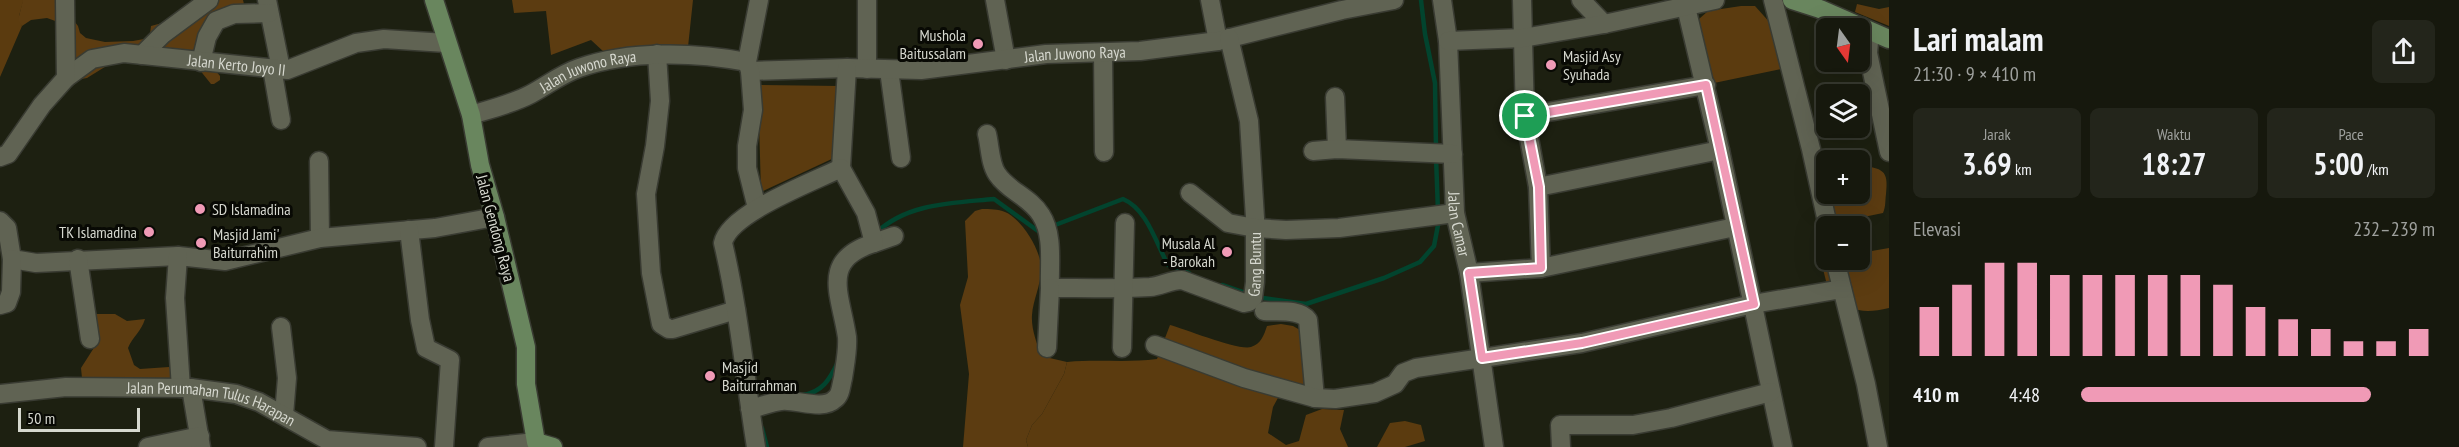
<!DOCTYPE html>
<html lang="id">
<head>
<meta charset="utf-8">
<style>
  :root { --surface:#16180d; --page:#23251b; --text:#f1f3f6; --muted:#9ea09d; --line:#35372e; --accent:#f09ab6 }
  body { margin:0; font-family:"PT Sans Narrow",sans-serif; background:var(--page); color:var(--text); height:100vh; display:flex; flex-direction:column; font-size:22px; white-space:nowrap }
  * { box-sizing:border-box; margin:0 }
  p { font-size:20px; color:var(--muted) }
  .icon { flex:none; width:33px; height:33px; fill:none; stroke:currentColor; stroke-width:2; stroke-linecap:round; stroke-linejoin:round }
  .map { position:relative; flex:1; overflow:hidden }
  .details { display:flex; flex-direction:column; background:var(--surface); width:570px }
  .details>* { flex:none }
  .needle { width:39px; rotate:166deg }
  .buttons { position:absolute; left:1816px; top:18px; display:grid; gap:12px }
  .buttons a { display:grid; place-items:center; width:54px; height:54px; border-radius:9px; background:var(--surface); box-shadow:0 6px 24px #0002,0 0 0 2px var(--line); font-size:30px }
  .scale { position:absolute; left:18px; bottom:15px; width:122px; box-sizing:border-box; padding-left:6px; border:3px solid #d6d8cf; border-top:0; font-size:16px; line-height:21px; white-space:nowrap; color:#d6d8cf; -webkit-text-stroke:4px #080904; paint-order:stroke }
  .pin { position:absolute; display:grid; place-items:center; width:51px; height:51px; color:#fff; margin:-26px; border:3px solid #fff; border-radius:50%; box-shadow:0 2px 6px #0007 }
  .round { display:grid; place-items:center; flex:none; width:63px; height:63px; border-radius:9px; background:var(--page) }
  .headline { display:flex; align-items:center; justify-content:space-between; height:102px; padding:0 24px }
  h1 { font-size:33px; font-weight:700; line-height:45px }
  .metrics { display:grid; grid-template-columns:repeat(3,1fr); gap:9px; height:102px; padding:6px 24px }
  .metrics div { display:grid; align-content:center; border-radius:9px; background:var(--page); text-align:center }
  .metrics b { font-size:30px; font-weight:700 }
  .metrics small { font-size:16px; font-weight:400 }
  .metrics p { font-size:16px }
  .chart { height:168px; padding:12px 24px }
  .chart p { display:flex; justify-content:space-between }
  .chart svg { width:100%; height:108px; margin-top:6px; stroke:var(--accent); stroke-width:6 }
  ul { padding:0 24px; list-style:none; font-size:20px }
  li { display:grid; grid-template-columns:96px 72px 1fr; align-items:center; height:45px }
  li i { height:15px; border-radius:8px; background:var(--accent) }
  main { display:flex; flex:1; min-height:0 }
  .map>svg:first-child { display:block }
</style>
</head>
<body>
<main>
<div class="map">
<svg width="1889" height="447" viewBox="0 0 1889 447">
  <rect width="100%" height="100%" fill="#1d2011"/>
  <g fill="#5b3b0f">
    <path d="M 0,0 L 23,0 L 23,2 L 19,16 L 22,26 L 0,77 Z"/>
    <path d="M 1741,6 L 1755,6 L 1772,25 L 1781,69 L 1714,83 L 1699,19 L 1708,11 Z"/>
    <path d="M 758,85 L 840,86 L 836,157 L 761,192 Z"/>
    <path d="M 1281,324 L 1293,326 L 1300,330 L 1305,384 L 1285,385 L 1273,407 L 1268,433 L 1286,445 L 1299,441 L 1306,415 L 1322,409 L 1344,410 L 1340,429 L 1348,447 L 1028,447 L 1026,440 L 1032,425 L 1042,414 L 1064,374 L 1067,362 C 1098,359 1127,363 1157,359 L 1170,325 C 1185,329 1239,351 1251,347 C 1261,344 1264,335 1267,326 Z"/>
    <path d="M 1405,421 L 1421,425 L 1425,441 L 1405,447 L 1377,447 L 1390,423 Z"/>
  </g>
  <g fill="#5c3c11">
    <path d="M 23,0 L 68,0 L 71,17 L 78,26 L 80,33 L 86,38 L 105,42 L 133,41 L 144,39 L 150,34 L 151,26 L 173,20 L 210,0 L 243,0 L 246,12 L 228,20 L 210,39 L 210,64 L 220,76 L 220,80 L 214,84 L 211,84 L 199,69 L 153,57 L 108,65 L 87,78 L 76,80 L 58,22 L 47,18 L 31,20 L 22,26 L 18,20 Z"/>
    <path d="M 512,0 L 693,0 L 688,47 L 604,52 L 591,40 L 551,55 L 546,11 L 514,13 Z"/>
    <path d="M 1857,4 L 1879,9 L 1889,7 L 1889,26 L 1855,12 Z"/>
    <path d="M 1827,164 L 1827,194 L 1860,194 L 1860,165 C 1882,169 1889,169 1886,194 C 1885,201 1886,206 1883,213 L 1844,221 L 1832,216 L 1824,186 Z"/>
    <path d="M 982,209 C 990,209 998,209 1005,212 C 1022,219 1042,252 1041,269 C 1041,285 1033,300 1032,315 C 1031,329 1037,343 1041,356 L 1067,362 L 1064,374 L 1042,414 L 1032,425 L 1026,440 L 1028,447 L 963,447 L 969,374 L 960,305 L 968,277 L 965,221 L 975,211 Z"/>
    <path d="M 1889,248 L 1889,308 C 1864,314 1851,311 1830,297 L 1822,265 L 1824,254 L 1827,254 L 1827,260 L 1860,260 L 1860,253 Z"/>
    <path d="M 96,314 L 115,314 L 127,321 L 145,319 C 141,332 133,336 128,348 L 134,365 L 140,369 L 169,367 L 174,376 L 170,386 L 82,378 L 81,368 L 97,343 L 92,319 Z"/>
  </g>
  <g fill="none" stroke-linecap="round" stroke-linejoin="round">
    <g stroke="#02442e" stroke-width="4.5">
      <path d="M 1421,0 L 1425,34 L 1435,83 L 1436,149"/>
      <path d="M 1436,157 L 1438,212"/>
      <path d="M 1050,227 L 1123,199 C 1147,209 1156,243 1168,265 L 1189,273"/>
      <path d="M 876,233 C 907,203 953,203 994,199 L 1038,231 L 1041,230"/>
      <path d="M 1222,285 L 1248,294"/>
      <path d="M 1256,297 L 1306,304 L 1384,278 L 1420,262 L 1434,246 L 1439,220"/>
      <path d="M 802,395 C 822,393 830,379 838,362"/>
      <path d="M 762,428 L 767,447"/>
    </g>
    <g stroke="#393b32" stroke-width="21">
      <g id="minor">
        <path d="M 267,0 L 281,69"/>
        <path d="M 995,0 L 1006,60"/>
        <path d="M 1210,0 L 1218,41"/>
        <path id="s1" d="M 1442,0 L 1448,41 L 1455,213 L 1469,273 L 1494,447"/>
        <path d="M 1522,0 L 1525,116 L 1538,187 L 1541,268"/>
        <path d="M 1581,0 L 1604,24"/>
        <path d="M 1773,0 L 1811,149 L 1828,226"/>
        <path d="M 1686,7 L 1720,150 L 1783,447"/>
        <path d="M 1870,32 L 1868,53 L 1889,152"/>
        <path d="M 1448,41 L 1523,38 L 1604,24 L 1715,0"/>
        <path d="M 1103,53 L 1104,152"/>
        <path d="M 657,54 L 660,101 L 655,146 L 646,194 L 651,273 L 661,324 L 669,329 L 673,329 L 736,310"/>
        <path d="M 142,55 L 163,34 L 209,0"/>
        <path d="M 201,62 L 207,37 L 216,21 L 234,14 L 269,13"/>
        <path d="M 272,68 L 281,120"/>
        <path d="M 867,69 L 867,0"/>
        <path d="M 889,70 L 901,158"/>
        <path id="s2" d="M 750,71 L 847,68 L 921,70 L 1046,54 L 1140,51 L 1218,41 L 1342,10 L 1394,0"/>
        <path id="s3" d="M 66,78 L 92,59 L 124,53 L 287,70 L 356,43 L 384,39 L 446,43"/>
        <path d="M 1335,97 L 1337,149"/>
        <path id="s4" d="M 471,115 C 491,109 512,104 531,94 C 548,85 561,74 579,68 C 630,50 695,52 747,62"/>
        <path d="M 1525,116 L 1706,85"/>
        <path id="s5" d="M 987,134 C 990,146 990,164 997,174 C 1008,191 1030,197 1041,215 C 1054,235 1049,265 1050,288 C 1083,288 1117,289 1150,287 C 1161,286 1171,280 1182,280 L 1244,303 L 1249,302 L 1253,298 L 1255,282 L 1255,218 L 1249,121 L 1229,38"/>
        <path d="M 1313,151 L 1337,149 L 1453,154"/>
        <path d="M 0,157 L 8,154 L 42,105 L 66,78 L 65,0"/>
        <path d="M 319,161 L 320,238"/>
        <path d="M 841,168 L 847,68"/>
        <path d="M 1538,187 L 1720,150"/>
        <path d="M 1190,193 L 1228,223 L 1255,228 L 1286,230 L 1339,228 L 1455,213"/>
        <path d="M 757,208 L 747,168 L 747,146 L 753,110 L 750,71 L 747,62 L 759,0"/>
        <path d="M 0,221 L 7,228 L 12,259 L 36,263 L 178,256 L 225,261 L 320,238 L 435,228 L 495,217"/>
        <path d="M 409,230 L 420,320 L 426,348 L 450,360 L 444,447"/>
        <path d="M 874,243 L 894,236"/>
        <path d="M 178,256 L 175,298 L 181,388"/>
        <path d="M 78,259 L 90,339"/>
        <path d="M 1835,260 L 1866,384 L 1878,447"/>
        <path d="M 1469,273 L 1541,268 L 1735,227"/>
        <path d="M 0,305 L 7,303 L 11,292 L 12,259"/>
        <path d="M 1264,311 C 1276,312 1300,308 1308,320 L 1315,398"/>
        <path d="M 281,327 L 287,378 L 284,415"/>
        <path d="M 1155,345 L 1244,378 L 1315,398 L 1335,399 L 1375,393 L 1395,384 L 1403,373 L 1416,368 L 1582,343 L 1753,304 L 1842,289"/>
        <path d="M 1047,348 L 1050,288"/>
        <path d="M 1122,348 L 1125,223"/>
        <path d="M 191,388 L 201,447"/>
        <path id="s6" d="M 0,394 L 66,387 L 191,388 L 236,394 L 259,402 L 327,440 L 417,447"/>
        <path d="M 750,409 C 760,407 771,402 781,401 C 796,399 823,411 835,399 C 841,395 841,385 843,378 C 845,364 848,351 847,337 C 841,295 819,260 874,243 L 866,213 L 841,168 C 813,182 729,213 723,243 C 739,310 745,379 756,447"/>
        <path d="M 148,447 L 200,436"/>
        <path d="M 488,447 L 536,442"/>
        <path d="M 1561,447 L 1560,425 L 1633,425 L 1671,418 L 1771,392"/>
      </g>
    </g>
    <g stroke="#393b32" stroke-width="21">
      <g id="major">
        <path d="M 434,0 L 471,115 L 480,165 L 495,217 L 526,347 L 526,384 L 536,442 L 553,447"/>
        <path d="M 1792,0 L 1820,9 L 1889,39"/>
      </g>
    </g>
    <use href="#minor" stroke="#606353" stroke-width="18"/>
    <use href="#major" stroke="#69865e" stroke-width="18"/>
  </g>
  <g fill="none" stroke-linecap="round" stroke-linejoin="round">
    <g stroke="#fff" stroke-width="12">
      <path id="route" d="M 1706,85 L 1754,304 L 1582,343 L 1482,358 L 1469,273 L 1541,268 L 1539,187 L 1525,116 Z"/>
    </g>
    <use href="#route" stroke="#f09ab6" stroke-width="8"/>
  </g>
  <g fill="#f09ab6" stroke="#080904" stroke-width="2">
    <circle cx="978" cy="44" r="6"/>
    <circle cx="1551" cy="65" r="6"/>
    <circle cx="200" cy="209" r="6"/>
    <circle cx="149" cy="232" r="6"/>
    <circle cx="201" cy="243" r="6"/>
    <circle cx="1227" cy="252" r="6"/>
    <circle cx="710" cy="376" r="6"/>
  </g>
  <g text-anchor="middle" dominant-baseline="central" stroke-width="6" stroke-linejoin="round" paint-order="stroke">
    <g font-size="16" fill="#d6d8cf" stroke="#080904" text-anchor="start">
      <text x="966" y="35" text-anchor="end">Mushola<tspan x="966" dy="18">Baitussalam</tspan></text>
      <text x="1563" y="56">Masjid Asy<tspan x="1563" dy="18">Syuhada</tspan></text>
      <text x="212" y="209">SD Islamadina</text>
      <text x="137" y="232" text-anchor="end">TK Islamadina</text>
      <text x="213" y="234">Masjid Jami'<tspan x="213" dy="18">Baiturrahim</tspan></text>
      <text x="1215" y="243" text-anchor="end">Musala Al<tspan x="1215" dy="18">- Barokah</tspan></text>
      <text x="722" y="367">Masjid<tspan x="722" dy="18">Baiturrahman</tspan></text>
    </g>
    <g font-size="16" fill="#d6d8cf" stroke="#080904">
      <text stroke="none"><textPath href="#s2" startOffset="326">Jalan Juwono Raya</textPath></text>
      <text stroke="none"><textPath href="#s3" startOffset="178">Jalan Kerto Joyo II</textPath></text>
      <text stroke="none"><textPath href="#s4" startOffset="126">Jalan Juwono Raya</textPath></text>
      <text stroke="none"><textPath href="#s1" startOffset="225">Jalan Camar</textPath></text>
      <text transform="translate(496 228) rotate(75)">Jalan Gendong Raya</text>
      <text stroke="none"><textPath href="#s5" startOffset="420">Gang Buntu</textPath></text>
      <text stroke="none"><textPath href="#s6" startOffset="214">Jalan Perumahan Tulus Harapan</textPath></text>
    </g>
  </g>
</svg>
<div class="buttons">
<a><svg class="needle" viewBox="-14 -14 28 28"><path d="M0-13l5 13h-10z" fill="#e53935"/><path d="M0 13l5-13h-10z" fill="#9ea09d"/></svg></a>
<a><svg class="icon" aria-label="layers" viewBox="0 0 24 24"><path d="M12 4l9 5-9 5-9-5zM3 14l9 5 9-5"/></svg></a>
<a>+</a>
<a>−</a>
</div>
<div class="scale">50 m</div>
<div class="pin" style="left:1525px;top:116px;background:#1e9e55"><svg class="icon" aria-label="arrive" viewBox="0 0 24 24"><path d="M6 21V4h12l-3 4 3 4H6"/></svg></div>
</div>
<section class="details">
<div class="headline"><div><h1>Lari malam</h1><p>21:30 · 9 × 410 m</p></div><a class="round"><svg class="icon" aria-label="share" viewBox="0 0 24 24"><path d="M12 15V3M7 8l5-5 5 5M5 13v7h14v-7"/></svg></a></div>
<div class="metrics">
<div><p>Jarak</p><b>3.69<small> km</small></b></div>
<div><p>Waktu</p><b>18:27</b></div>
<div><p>Pace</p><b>5:00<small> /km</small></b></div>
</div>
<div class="chart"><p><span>Elevasi</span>232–239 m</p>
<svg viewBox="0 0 160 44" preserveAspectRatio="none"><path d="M5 44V24M15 44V15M25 44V6M35 44V6M45 44V11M55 44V11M65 44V11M75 44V11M85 44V11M95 44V15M105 44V24M115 44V29M125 44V33M135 44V38M145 44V38M155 44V33"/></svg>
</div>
<ul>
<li><b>410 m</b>4:48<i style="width:82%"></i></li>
</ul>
</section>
</main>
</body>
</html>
